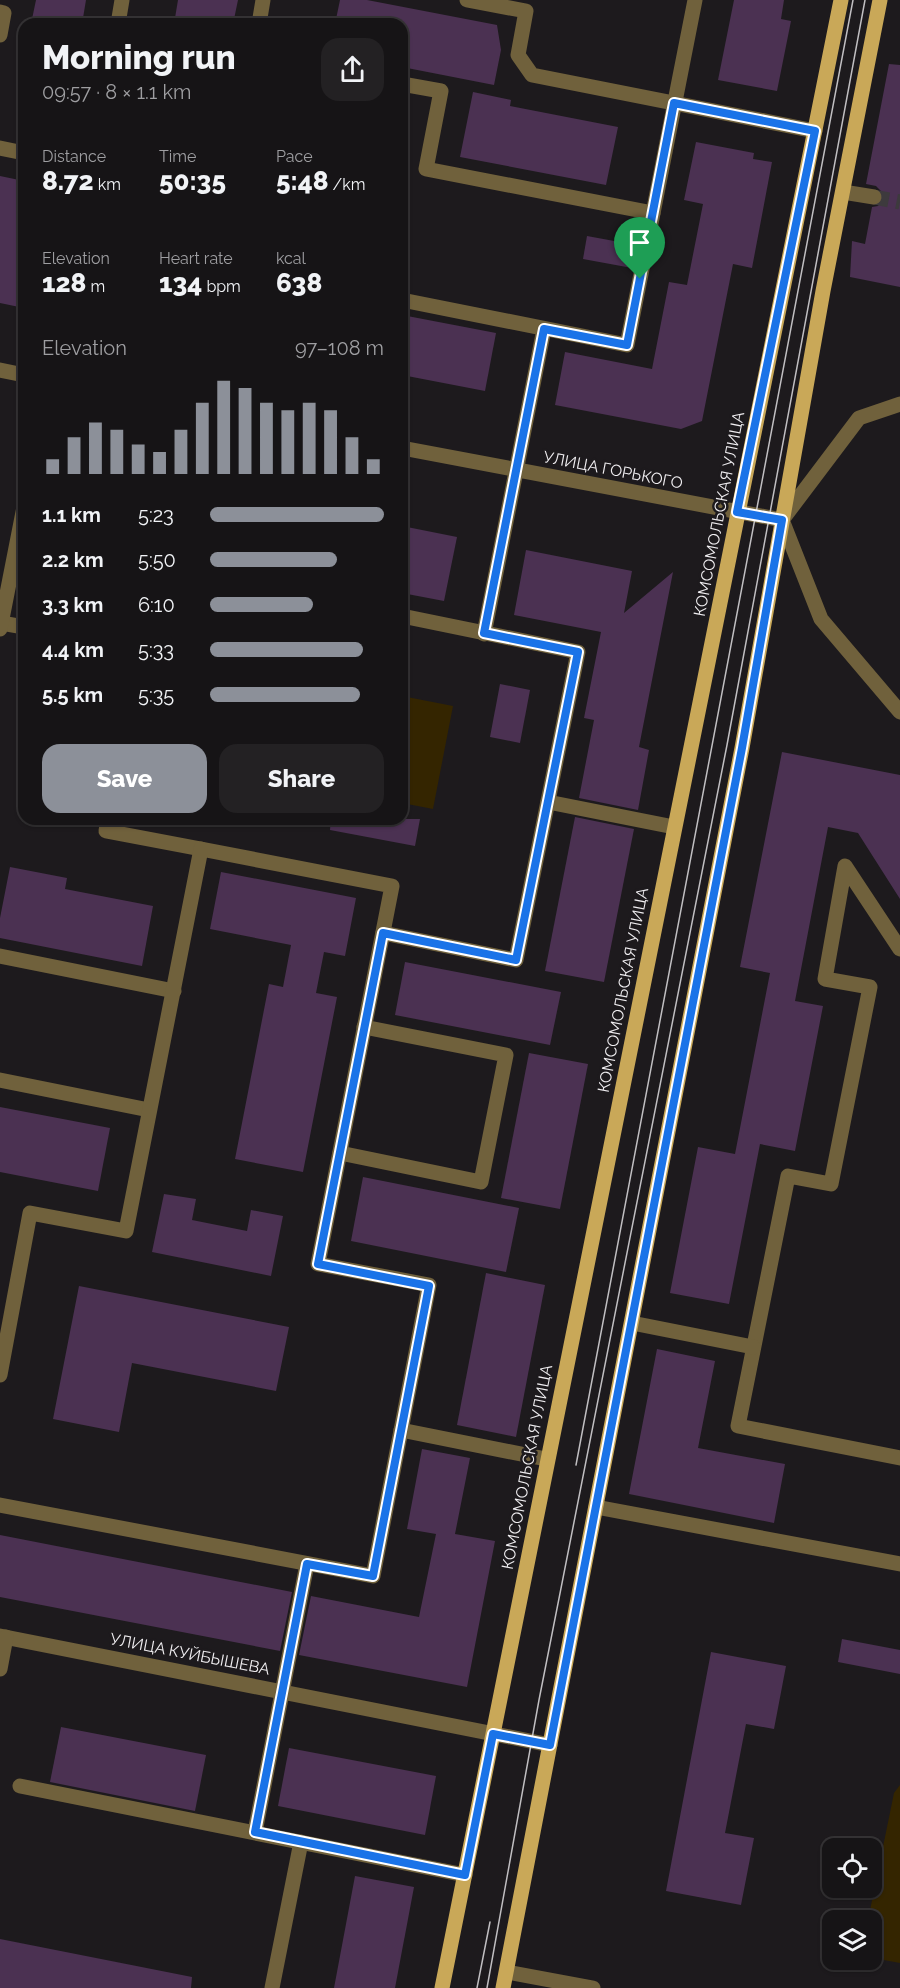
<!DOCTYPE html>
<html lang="en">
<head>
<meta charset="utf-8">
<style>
  :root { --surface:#161416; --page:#232123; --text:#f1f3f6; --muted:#9e9ea1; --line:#353335; --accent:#8c9099 }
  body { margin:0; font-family:Raleway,sans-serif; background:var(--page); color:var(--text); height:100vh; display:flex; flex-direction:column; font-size:22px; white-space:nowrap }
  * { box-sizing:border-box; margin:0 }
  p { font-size:20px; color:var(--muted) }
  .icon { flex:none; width:33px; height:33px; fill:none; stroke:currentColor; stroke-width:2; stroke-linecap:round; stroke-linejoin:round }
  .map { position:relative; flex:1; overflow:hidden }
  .sheet { position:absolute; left:18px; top:18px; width:390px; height:807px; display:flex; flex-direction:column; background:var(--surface); border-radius:18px; box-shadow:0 2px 4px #0004,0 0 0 2px var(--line) }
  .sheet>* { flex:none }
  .tools { position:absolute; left:822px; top:1838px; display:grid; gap:12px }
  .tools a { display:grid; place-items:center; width:60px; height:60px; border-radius:12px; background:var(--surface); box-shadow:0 2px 4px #0004,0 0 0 2px var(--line); font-size:30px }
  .pin { position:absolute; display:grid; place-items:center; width:51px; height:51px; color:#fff; margin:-62px -26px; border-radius:50% 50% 50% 0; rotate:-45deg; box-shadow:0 0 6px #0007 }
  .pin .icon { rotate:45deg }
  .round { display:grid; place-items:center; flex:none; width:63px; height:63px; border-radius:18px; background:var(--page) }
  .head { display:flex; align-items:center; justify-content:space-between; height:102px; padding:0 24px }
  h1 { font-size:33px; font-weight:800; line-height:45px }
  .metrics { display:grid; grid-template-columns:repeat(3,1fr); gap:9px; height:102px; padding:6px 24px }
  .metrics div { display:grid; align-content:center }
  .metrics b { font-size:26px; font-weight:800 }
  .metrics small { font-size:16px; font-weight:400 }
  .metrics p { font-size:16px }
  .chart { height:168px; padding:12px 24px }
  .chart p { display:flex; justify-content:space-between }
  .chart svg { width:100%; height:108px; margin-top:6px; stroke:var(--accent); stroke-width:6 }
  .cta { display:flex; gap:12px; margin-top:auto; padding:12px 24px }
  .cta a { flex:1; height:69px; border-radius:18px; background:var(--accent); color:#fff; font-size:24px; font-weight:800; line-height:69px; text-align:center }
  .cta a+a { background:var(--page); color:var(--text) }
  ul { padding:0 24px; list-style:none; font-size:20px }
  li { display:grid; grid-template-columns:96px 72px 1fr; align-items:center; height:45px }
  li i { height:15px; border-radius:8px; background:var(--accent) }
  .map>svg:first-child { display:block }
</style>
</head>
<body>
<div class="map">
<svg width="900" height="1988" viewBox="0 0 900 1988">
  <rect width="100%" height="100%" fill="#1d1a1d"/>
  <g fill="#342500">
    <path d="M 402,696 L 453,706 L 433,809 L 402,803 Z"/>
    <path d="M 900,1785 L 900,1963 L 878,1959 L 872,1953 L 872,1920 L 868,1920 L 894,1793 Z"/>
  </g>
  <g fill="#4b3152">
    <path d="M 36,0 L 86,0 L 82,24 L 31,24 Z"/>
    <path d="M 178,0 L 238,0 L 233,24 L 174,24 Z"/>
    <path d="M 340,0 L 367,0 L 497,25 L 501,50 L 494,85 L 402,67 L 402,24 L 335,24 Z"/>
    <path d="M 734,0 L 784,0 L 781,19 L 791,21 L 777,91 L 718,80 Z"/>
    <path d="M 889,64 L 900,65 L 900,287 L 850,277 L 852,241 L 865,244 L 872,207 L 878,206 L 883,199 L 883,193 L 876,186 L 866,184 Z"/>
    <path d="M 473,92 L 511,100 L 510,106 L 618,127 L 606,185 L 460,157 Z"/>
    <path d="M 696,142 L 754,153 L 753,159 L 772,162 L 752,268 L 733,264 L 702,421 L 681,429 L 555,405 L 565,352 L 652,369 L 669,282 L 687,285 L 703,204 L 684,200 Z"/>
    <path d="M 0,176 L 24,181 L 24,308 L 0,303 Z"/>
    <path d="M 587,236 L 636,245 L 632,268 L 583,259 Z"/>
    <path d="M 402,315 L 496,333 L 485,391 L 402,375 Z"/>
    <path d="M 402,526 L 457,537 L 444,601 L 402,593 Z"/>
    <path d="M 526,550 L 632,571 L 624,613 L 673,572 L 639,747 L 649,750 L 638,810 L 579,798 L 594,720 L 584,718 L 601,632 L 514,615 Z"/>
    <path d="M 500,684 L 530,690 L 520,743 L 490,737 Z"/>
    <path d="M 782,752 L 900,775 L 900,899 L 858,833 L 828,827 L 795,1001 L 823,1006 L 795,1151 L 760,1144 L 729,1304 L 670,1293 L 698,1147 L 735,1154 L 770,973 L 740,967 Z"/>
    <path d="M 575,817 L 634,829 L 604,982 L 545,971 Z"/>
    <path d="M 331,819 L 420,819 L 415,846 L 330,830 Z"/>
    <path d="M 10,867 L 67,878 L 65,889 L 153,906 L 142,966 L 0,938 L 0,918 Z"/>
    <path d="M 221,872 L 356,898 L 345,956 L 324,952 L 316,993 L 337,997 L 303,1172 L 235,1159 L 269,984 L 283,987 L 291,945 L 210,929 Z"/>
    <path d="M 405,962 L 561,992 L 550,1045 L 395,1015 Z"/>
    <path d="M 529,1053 L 588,1064 L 560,1209 L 501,1198 Z"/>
    <path d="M 0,1107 L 110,1128 L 98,1191 L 0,1172 Z"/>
    <path d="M 363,1177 L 519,1208 L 506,1272 L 351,1241 Z"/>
    <path d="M 164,1194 L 196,1199 L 192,1220 L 247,1231 L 251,1210 L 283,1216 L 271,1276 L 152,1252 Z"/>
    <path d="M 486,1273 L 545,1285 L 516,1437 L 457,1425 Z"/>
    <path d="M 79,1286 L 289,1327 L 276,1391 L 132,1363 L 119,1432 L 53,1419 Z"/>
    <path d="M 657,1349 L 715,1361 L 698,1448 L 785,1464 L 774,1523 L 629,1494 Z"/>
    <path d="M 422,1449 L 470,1458 L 455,1534 L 495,1541 L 467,1687 L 299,1655 L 311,1596 L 419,1617 L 436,1534 L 407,1529 Z"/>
    <path d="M 0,1535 L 292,1592 L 280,1651 L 0,1597 Z"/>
    <path d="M 842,1639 L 900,1650 L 900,1674 L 838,1662 Z"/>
    <path d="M 711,1652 L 786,1666 L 774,1729 L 746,1724 L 725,1833 L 754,1838 L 741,1905 L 666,1891 Z"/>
    <path d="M 61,1727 L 206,1755 L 195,1811 L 50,1782 Z"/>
    <path d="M 289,1748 L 436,1776 L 425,1835 L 278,1806 Z"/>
    <path d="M 355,1876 L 414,1887 L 395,1988 L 334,1988 Z"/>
    <path d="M 0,1939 L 192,1977 L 191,1988 L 0,1988 Z"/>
  </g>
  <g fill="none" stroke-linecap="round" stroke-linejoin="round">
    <path stroke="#3d3a3d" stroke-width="15" stroke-dasharray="15 8" stroke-linecap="butt" d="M 874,197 L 900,202"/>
    <g stroke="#70613c" stroke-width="15">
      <path d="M 467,0 L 526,11 L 518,55 L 532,75 L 815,131"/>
      <path d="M 0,12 L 4,13 L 0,35"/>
      <path d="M 118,24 L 122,0"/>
      <path d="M 259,24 L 263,0"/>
      <path d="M 402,84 L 441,91 L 426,169 L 653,213"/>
      <path d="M 0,148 L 24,153"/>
      <path d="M 843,192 L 874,197"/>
      <path d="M 402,300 L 627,345 L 695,0"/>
      <path d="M 0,370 L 24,375"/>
      <path d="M 402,448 L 782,520"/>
      <path d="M 782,520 L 821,619 L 900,712"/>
      <path d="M 782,520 L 859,418 L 900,404"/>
      <path d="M 1,623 L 24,627"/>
      <path d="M 0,629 L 24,507"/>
      <path d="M 484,634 L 544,329"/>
      <path d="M 548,802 L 674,827"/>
      <path d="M 108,819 L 106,831 L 201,849"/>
      <path d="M 383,933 L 516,960 L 578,652 L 402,616"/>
      <path d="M 900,949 L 845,866 L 825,979 L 870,987 L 831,1184 L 788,1176 L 738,1426 L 900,1458"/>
      <path d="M 0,956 L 174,991"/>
      <path d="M 0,1080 L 149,1110"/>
      <path d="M 340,1153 L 481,1182 L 506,1055 L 364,1027"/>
      <path d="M 632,1323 L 753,1347"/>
      <path d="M 0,1375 L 30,1213 L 126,1231 L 201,849 L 392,886 L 318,1264 L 429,1285 L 373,1576 L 0,1505"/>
      <path d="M 401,1430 L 546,1459"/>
      <path d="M 596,1507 L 900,1564"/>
      <path d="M 0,1636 L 550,1745"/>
      <path d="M 0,1669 L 6,1637"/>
      <path d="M 20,1786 L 465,1875"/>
      <path d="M 255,1832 L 307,1564"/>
      <path d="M 507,1972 L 593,1988"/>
      <path d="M 272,1988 L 301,1842"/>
    </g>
    <g stroke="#c9a858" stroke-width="15">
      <path d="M 442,1988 L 841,0"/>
      <path d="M 503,1988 L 742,748 L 823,291 L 880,0"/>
    </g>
    <g stroke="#c1bfc2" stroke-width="1.5">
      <path d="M 576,1465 L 853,0"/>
      <path d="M 477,1988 L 490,1922"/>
      <path d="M 487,1988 L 539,1700 L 727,745 L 865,0"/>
    </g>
  </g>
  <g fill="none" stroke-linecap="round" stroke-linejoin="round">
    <g stroke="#fff" stroke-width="12">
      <path id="route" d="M 674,103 L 815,131 L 737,512 L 782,520 L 742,748 L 550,1745 L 493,1734 L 465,1875 L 255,1832 L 307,1564 L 373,1576 L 429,1286 L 318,1264 L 383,933 L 516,960 L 578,652 L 484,633 L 544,329 L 627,345 Z"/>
    </g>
    <use href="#route" stroke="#1a73e8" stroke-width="8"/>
  </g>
  <g text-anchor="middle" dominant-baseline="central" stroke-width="5" stroke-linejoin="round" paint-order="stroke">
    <g font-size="16" fill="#f1eff2" stroke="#1d1a1d">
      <text transform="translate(613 470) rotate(11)">УЛИЦА ГОРЬКОГО</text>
      <text transform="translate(719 514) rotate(-79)">КОМСОМОЛЬСКАЯ УЛИЦА</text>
      <text transform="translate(623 990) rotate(-79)">КОМСОМОЛЬСКАЯ УЛИЦА</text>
      <text transform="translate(527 1467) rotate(-79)">КОМСОМОЛЬСКАЯ УЛИЦА</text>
      <text transform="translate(190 1654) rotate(11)">УЛИЦА КУЙБЫШЕВА</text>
    </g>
  </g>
</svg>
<div class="tools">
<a><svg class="icon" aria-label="locate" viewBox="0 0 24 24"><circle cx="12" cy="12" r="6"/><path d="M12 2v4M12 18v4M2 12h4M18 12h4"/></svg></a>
<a><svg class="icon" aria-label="layers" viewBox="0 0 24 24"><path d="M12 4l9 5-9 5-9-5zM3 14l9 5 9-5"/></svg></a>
</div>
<div class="pin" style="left:640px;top:279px;background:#1e9e55"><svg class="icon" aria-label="arrive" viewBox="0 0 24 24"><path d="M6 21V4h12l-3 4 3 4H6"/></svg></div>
<section class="sheet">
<div class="head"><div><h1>Morning run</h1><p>09:57 · 8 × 1.1 km</p></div><a class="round"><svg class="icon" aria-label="share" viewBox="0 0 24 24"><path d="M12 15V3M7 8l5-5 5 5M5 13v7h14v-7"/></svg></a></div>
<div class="metrics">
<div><p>Distance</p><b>8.72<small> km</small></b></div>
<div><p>Time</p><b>50:35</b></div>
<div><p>Pace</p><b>5:48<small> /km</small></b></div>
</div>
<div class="metrics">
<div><p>Elevation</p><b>128<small> m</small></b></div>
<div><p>Heart rate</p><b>134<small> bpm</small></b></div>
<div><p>kcal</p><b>638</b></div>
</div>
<div class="chart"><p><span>Elevation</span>97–108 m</p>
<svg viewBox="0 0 160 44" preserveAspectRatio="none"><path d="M5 44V38M15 44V29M25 44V23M35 44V26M45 44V32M55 44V35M65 44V26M75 44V15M85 44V6M95 44V9M105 44V15M115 44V18M125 44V15M135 44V18M145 44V29M155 44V38"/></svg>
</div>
<ul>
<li><b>1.1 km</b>5:23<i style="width:100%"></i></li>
<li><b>2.2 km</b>5:50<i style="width:73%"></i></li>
<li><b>3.3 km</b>6:10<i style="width:59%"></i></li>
<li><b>4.4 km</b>5:33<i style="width:88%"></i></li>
<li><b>5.5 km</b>5:35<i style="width:86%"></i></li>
</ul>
<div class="cta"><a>Save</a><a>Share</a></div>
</section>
</div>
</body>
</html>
